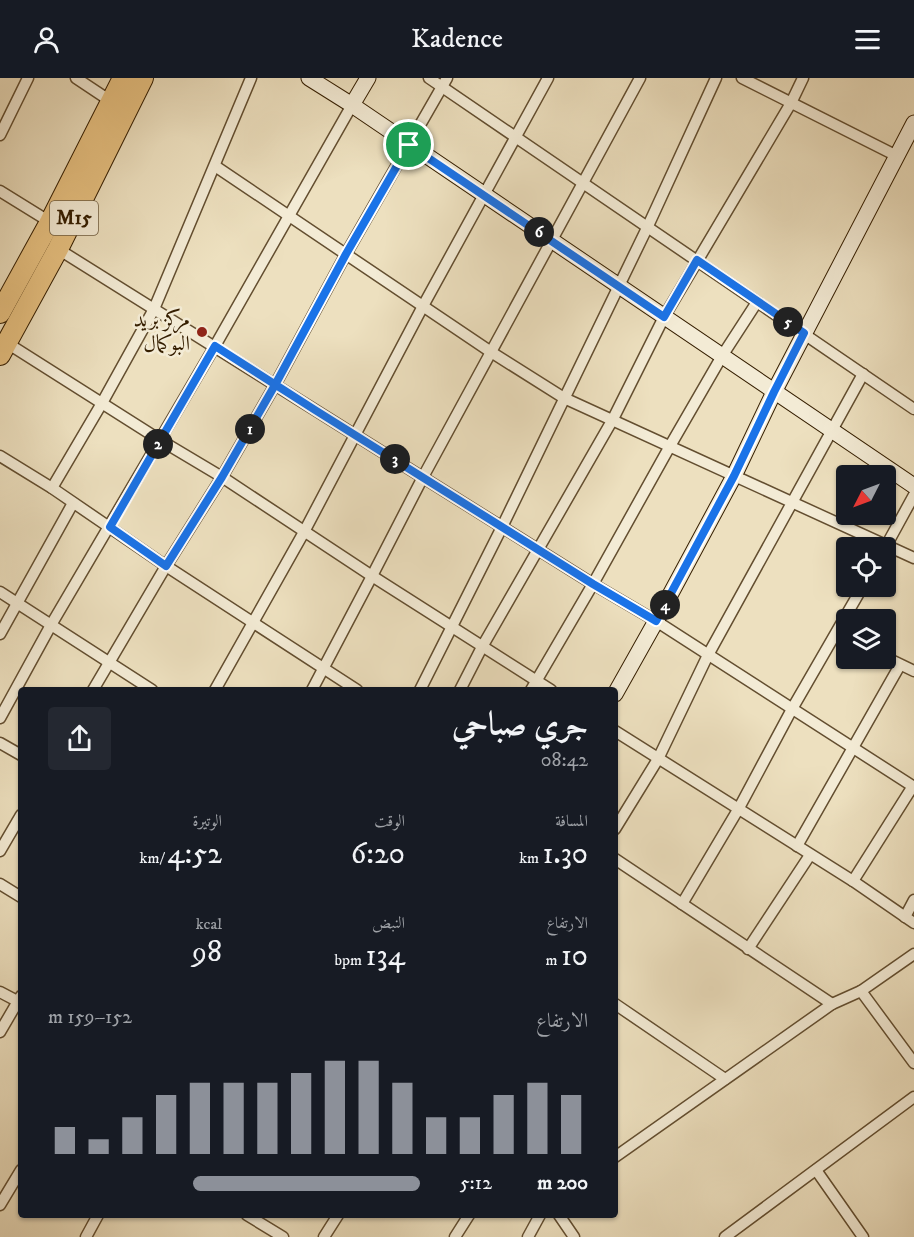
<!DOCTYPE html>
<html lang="ar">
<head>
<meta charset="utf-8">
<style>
  :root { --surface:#171b24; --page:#242831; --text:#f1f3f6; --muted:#9ea1a6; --accent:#8c9099 }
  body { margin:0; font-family:"IM FELL DW Pica",Amiri,serif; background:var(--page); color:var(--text); direction:rtl; height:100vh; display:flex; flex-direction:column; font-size:22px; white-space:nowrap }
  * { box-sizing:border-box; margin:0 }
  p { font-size:20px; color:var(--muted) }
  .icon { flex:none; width:33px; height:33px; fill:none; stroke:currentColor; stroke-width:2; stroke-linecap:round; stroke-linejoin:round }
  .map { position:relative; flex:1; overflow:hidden; direction:ltr }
  .side { position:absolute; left:18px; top:609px; width:600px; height:531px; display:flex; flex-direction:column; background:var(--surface); border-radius:6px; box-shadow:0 2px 4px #0004; direction:rtl }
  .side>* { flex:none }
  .needle { width:39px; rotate:228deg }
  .fabs { position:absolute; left:836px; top:387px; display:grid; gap:12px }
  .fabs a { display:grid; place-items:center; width:60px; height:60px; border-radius:6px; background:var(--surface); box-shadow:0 2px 4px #0004; font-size:30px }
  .pin { position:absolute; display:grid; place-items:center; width:51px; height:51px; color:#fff; margin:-26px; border:3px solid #fff; border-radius:50%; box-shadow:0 2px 6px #0007 }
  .km { position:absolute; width:30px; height:30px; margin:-15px; border-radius:50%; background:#222; color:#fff; font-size:16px; line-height:30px; text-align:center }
  .round { display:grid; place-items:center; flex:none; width:63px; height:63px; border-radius:6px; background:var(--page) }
  .head { display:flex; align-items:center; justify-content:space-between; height:102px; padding:0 30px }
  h1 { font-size:33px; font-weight:600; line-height:45px }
  .metrics { display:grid; grid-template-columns:repeat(3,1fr); gap:9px; height:102px; padding:6px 30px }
  .metrics div { display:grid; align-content:center }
  .metrics b { font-size:30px; font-weight:600 }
  .metrics small { font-size:16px; font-weight:400 }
  .metrics p { font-size:16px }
  .chart { height:168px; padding:12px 30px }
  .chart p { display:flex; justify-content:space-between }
  .chart svg { width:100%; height:108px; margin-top:6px; stroke:var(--accent); stroke-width:6 }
  ul { padding:0 30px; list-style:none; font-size:20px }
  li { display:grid; grid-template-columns:96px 72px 1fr; align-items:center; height:45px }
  li i { height:15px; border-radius:8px; background:var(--accent) }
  header { display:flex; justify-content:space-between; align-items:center; height:78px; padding:0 30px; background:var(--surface); font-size:27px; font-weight:600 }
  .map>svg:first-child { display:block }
</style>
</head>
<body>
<header><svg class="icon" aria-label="menu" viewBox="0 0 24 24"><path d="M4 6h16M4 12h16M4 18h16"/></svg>Kadence<svg class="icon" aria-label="person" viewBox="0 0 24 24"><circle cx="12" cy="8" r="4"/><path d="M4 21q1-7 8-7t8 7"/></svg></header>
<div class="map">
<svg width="914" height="1159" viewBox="0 0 914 1159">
  <rect width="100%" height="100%" fill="#ede0bf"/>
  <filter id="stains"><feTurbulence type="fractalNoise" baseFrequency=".00333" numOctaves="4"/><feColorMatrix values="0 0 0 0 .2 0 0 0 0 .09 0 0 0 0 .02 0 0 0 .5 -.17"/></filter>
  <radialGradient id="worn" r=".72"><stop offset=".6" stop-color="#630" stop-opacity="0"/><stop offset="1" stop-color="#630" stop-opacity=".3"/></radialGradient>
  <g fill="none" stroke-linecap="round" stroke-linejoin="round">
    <g stroke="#634e30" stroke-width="13">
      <g id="street">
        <path d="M 76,0 L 112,24"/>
        <path d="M 429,0 L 914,331"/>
        <path d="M 742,0 L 897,78"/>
        <path d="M 0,57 L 28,0"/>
        <path d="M 215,88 L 491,274 L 564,320 L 914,480"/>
        <path d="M 0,113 L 50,144"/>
        <path d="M 58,171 L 593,506 L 656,543 L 914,709"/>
        <path d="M 7,265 L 160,362 L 222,399 L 372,498 L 551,612"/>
        <path d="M 0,378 L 52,410 L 166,488 L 357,612"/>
        <path d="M 52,410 L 102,325 L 154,231 L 251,0"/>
        <path d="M 885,470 L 914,417"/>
        <path d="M 0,514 L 152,612"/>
        <path d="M 0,556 L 73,425"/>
        <path d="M 885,579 L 914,593"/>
        <path d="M 93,612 L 166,488 L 222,399 L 275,307 L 346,176 L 447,0"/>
        <path d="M 215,612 L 304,454 L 423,228 L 548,0"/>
        <path d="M 312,612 L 372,498 L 423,399 L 640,0"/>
        <path d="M 420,612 L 502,449 L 648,148 L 716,0"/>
        <path d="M 460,612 L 482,569 L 613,341 L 664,239 L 791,25 L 803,0"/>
        <path d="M 531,612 L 593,506 L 670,368 L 722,278 L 757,224"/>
        <path d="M 0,640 L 51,547 L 215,268 L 352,27"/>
        <path d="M 615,653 L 853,803 L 914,845"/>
        <path d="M 0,665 L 21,677"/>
        <path d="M 615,751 L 658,681 L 708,577 L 863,296"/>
        <path d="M 797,768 L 900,587"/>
        <path d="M 0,773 L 21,737"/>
        <path d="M 615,781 L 832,926"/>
        <path d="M 853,803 L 913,708"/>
        <path d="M 0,806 L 21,819"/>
        <path d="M 682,826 L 739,730 L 792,631 L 863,508"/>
        <path d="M 905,839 L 914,822"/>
        <path d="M 748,871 L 810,777"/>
        <path d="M 861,913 L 914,985"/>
        <path d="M 0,914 L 21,925"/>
        <path d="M 615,926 L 725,1001"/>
        <path d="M 0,954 L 21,918"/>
        <path d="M 615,1079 L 832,926 L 861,913 L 914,876"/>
        <path d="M 816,1092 L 863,1159"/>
        <path d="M 0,1127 L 21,1092"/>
        <path d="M 247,1137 L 283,1159"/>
        <path d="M 559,1137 L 574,1159"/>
        <path d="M 86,1159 L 98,1137"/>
        <path d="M 324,1159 L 338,1137"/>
        <path d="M 455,1159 L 469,1137"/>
        <path d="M 528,1159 L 540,1137"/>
        <path d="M 725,1159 L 914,1019"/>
      </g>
    </g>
    <g stroke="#351e00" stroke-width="17">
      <g id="secondary">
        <path d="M 309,0 L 352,27 L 914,408"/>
        <path d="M 352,27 L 368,0"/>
        <path d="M 615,616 L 656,543 L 734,398 L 774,314 L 914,45"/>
      </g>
    </g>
    <g stroke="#351e00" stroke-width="22">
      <g id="highway">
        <path d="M 0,235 L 50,144 L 123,0"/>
        <path d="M 0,277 L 58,171 L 143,0"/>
      </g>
    </g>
    <use href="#street" stroke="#f3ebd5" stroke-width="10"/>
    <use href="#secondary" stroke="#f3ebd5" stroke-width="15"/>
    <use href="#highway" stroke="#e6c080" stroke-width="20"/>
  </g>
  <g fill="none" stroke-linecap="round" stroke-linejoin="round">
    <g stroke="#fff" stroke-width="12">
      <path id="route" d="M 409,67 L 346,176 L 275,307 L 222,399 L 166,488 L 110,449 L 215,268 L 315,332 L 593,506 L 656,543 L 734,398 L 774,314 L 804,255 L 697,182 L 664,239 L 409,67"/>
    </g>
    <use href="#route" stroke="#1a73e8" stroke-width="8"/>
  </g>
  <circle fill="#8f2418" stroke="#f3ebd5" stroke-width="2" cx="202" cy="254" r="6"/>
  <g text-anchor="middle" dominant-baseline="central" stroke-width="5" stroke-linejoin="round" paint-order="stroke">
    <rect fill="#f3ebd5" stroke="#6e5c40" stroke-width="1.5" x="50" y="123" width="48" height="34" rx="4.5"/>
    <g font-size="20" font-weight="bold" fill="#351e00">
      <text x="74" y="140">M15</text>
    </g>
    <g font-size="21" fill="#351e00" stroke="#f3ebd5" text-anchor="end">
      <text x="190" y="242">مركز بريد<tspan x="190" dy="24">البوكمال</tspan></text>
    </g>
  </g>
  <rect width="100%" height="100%" filter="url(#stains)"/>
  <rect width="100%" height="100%" fill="url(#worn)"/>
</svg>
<div class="fabs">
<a><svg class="needle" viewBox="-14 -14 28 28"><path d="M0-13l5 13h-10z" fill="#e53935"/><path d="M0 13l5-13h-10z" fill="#9ea1a6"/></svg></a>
<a><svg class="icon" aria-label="locate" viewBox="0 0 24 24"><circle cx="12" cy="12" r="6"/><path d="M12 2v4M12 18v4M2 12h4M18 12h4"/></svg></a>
<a><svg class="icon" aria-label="layers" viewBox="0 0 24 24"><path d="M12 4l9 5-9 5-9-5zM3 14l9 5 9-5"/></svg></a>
</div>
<div class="pin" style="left:409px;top:67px;background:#1e9e55"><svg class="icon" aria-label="arrive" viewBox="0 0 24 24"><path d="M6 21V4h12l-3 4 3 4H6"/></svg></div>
<b class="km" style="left:250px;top:351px">1</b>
<b class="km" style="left:158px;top:366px">2</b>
<b class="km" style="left:395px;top:381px">3</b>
<b class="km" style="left:665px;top:527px">4</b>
<b class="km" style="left:788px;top:244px">5</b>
<b class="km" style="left:539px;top:154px">6</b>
<section class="side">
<div class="head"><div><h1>جري صباحي</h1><p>08:42</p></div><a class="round"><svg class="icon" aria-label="share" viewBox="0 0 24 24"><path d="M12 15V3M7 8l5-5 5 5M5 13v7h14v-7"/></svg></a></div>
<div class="metrics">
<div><p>المسافة</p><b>1.30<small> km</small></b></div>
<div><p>الوقت</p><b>6:20</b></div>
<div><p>الوتيرة</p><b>4:52<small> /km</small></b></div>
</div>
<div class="metrics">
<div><p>الارتفاع</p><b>10<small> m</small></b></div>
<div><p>النبض</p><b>134<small> bpm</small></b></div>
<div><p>kcal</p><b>98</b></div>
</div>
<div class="chart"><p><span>الارتفاع</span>152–159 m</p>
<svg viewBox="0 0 160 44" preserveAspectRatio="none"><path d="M5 44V33M15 44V38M25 44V29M35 44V20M45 44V15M55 44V15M65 44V15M75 44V11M85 44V6M95 44V6M105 44V15M115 44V29M125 44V29M135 44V20M145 44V15M155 44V20"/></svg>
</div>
<ul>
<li><b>200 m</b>5:12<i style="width:61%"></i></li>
</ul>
</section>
</div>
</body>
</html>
